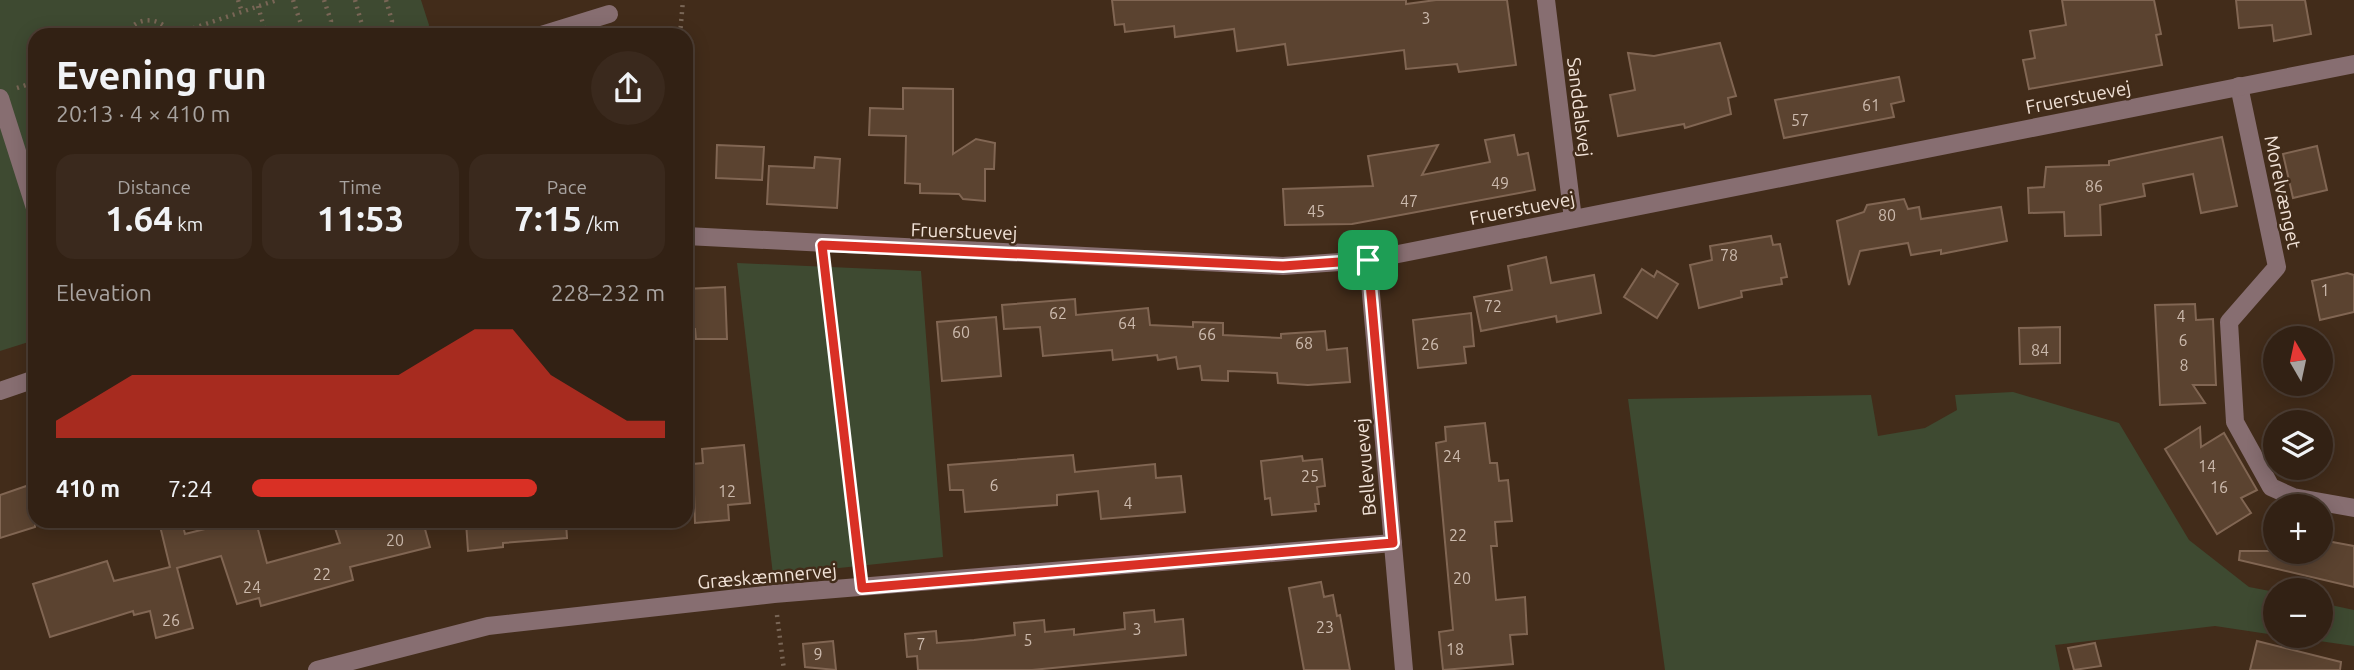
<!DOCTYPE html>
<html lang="en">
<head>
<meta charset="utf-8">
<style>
  :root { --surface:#322114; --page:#3a291d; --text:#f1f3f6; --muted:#a8a3a0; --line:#4d3e34; --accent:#d93025 }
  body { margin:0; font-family:Ubuntu,sans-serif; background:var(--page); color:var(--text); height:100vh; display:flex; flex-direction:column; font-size:26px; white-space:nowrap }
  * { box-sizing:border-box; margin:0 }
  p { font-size:23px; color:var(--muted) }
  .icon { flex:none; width:38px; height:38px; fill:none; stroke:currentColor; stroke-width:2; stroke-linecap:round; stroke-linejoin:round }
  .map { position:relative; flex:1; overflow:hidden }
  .sheet { position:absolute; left:28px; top:28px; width:665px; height:500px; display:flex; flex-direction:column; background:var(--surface); border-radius:21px; box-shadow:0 4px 18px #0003,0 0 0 2px var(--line) }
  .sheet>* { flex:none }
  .needle { width:46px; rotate:351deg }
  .tools { position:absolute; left:2263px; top:326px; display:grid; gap:14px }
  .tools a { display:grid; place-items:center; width:70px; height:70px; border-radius:50%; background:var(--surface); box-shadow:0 4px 18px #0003,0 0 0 2px var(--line); font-size:35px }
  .pin { position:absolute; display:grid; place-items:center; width:60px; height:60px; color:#fff; margin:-30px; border-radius:14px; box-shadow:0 4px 10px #0006 }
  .round { display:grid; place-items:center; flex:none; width:74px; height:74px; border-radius:37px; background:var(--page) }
  .headline { display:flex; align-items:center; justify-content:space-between; height:119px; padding:0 28px }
  h1 { font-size:38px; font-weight:600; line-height:52px }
  .metrics { display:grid; grid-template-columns:repeat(3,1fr); gap:10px; height:119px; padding:7px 28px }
  .metrics div { display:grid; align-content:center; border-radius:18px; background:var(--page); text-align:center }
  .metrics b { font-size:35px; font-weight:600 }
  .metrics small { font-size:19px; font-weight:400 }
  .metrics p { font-size:19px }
  .chart { height:196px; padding:14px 28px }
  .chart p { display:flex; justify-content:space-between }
  .chart svg { width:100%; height:126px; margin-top:7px; fill:var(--accent); opacity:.7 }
  ul { padding:0 28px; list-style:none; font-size:23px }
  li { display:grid; grid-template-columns:112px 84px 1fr; align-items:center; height:52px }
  li i { height:18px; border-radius:9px; background:var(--accent) }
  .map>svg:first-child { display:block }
</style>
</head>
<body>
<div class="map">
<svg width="2354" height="670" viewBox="0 0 2354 670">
  <rect width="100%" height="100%" fill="#422c1a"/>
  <g fill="#3e4a31">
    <path d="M 0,0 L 421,0 L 429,25 L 426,35 L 35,35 L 35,340 L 0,351 Z"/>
    <path d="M 737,263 L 921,271 L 943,557 L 773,575 Z"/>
    <path d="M 2013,392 L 2119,423 L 2189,540 L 2249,587 L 2275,592 L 2275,635 L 2215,626 L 2055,645 L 2060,670 L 1665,670 L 1628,399 L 1871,395 L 1878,436 L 1925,428 L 1957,410 L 1955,395 Z"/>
    <path d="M 2321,603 L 2354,610 L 2354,646 L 2277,635 L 2320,635 Z"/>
  </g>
  <g fill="#5b4330" stroke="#816653" stroke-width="2">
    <path d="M 1112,0 L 1406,0 L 1406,4 L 1436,0 L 1507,0 L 1516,65 L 1459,72 L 1457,64 L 1406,69 L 1404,50 L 1288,65 L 1285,44 L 1237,51 L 1234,29 L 1175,37 L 1174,26 L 1125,32 L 1124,24 L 1115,25 Z"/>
    <path d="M 2062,0 L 2154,0 L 2161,34 L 2156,35 L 2162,65 L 2029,89 L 2023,60 L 2035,58 L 2030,31 L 2066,25 Z"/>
    <path d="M 2236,0 L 2305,0 L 2311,34 L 2274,41 L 2272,25 L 2239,28 Z"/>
    <path d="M 1720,43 L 1736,96 L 1728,98 L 1731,114 L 1685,128 L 1684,124 L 1618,136 L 1610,95 L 1635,90 L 1628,53 L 1654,56 Z"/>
    <path d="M 1899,77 L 1904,101 L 1891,104 L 1894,117 L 1784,138 L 1775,100 Z"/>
    <path d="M 903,88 L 953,89 L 953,154 L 976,139 L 995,143 L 994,169 L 985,169 L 985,201 L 963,199 L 959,194 L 920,193 L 920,184 L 905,183 L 906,136 L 869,135 L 870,108 L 903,109 Z"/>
    <path d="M 1514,135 L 1518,155 L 1528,153 L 1535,190 L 1352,224 L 1285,225 L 1283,189 L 1373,186 L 1368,156 L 1438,145 L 1422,175 L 1490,162 L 1485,140 Z"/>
    <path d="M 2222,137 L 2237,206 L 2201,213 L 2193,174 L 2143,184 L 2145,196 L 2100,205 L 2101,235 L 2065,236 L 2064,212 L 2029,213 L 2028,188 L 2044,187 L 2046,167 L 2109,165 L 2109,161 Z"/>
    <path d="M 717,145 L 764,147 L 762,180 L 716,178 Z"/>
    <path d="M 2317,146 L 2327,190 L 2293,198 L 2283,154 Z"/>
    <path d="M 815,157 L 840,159 L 837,208 L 767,204 L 769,166 L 814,168 Z"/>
    <path d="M 1904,199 L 1908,209 L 1919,207 L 1921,219 L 2001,207 L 2007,241 L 1941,254 L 1941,250 L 1911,255 L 1908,243 L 1860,251 L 1849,285 L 1837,221 L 1864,212 L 1867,205 Z"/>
    <path d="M 1771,236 L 1773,245 L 1780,244 L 1787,277 L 1781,278 L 1782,284 L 1741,291 L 1742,297 L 1699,308 L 1690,265 L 1712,260 L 1710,246 Z"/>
    <path d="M 1546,257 L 1551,283 L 1594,275 L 1601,313 L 1557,322 L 1556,316 L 1481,331 L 1474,297 L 1512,290 L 1508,266 Z"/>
    <path d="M 1642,269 L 1654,277 L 1657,271 L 1678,284 L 1657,318 L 1624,297 Z"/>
    <path d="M 2347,273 L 2354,275 L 2354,312 L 2320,320 L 2312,281 Z"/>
    <path d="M 725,287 L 727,339 L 696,339 L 695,329 L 686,329 L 686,289 Z"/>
    <path d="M 1075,299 L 1076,315 L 1148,308 L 1150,325 L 1193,327 L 1193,322 L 1223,323 L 1223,335 L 1281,338 L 1281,334 L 1325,331 L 1327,350 L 1347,348 L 1350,382 L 1308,385 L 1278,383 L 1277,373 L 1228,371 L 1228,381 L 1202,380 L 1200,366 L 1178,369 L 1176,357 L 1158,360 L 1157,355 L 1113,360 L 1112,350 L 1043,356 L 1040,327 L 1004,329 L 1002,305 Z"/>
    <path d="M 2195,304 L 2196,320 L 2213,319 L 2216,385 L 2193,385 L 2205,403 L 2160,405 L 2155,305 Z"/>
    <path d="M 1471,313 L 1474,346 L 1464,347 L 1466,363 L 1418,368 L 1413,320 Z"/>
    <path d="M 996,317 L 1001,376 L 942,381 L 937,322 Z"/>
    <path d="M 2060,327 L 2060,363 L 2020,364 L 2019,328 Z"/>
    <path d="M 1485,423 L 1490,463 L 1497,463 L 1499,481 L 1508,480 L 1512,521 L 1495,522 L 1497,546 L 1491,546 L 1496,600 L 1525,597 L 1527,634 L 1510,635 L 1513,664 L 1443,670 L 1439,632 L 1453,630 L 1436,443 L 1446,441 L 1445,427 Z"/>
    <path d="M 2200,427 L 2201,447 L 2224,433 L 2257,490 L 2241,498 L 2251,513 L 2217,534 L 2165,449 Z"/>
    <path d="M 744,445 L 750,503 L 728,505 L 729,520 L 695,523 L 693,464 L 703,463 L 702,449 Z"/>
    <path d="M 1073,455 L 1075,472 L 1155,464 L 1156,478 L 1181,476 L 1185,512 L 1101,519 L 1098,491 L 1057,495 L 1057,505 L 965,512 L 963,490 L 950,490 L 948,465 Z"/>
    <path d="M 1302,456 L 1303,461 L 1322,459 L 1325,486 L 1317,487 L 1319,504 L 1315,504 L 1316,511 L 1272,515 L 1270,498 L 1265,499 L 1261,461 Z"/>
    <path d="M 35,483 L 35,527 L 0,538 L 0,495 Z"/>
    <path d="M 179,522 L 182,522 L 185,534 L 233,522 L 256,522 L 267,563 L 340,543 L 333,522 L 423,522 L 430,547 L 350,567 L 353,580 L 261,606 L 259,598 L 237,604 L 221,556 L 177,568 L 193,628 L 156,638 L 150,611 L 134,615 L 133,611 L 50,637 L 33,584 L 107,561 L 114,581 L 170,567 L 160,526 Z"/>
    <path d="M 466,522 L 566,522 L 567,538 L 503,543 L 503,547 L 468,551 Z"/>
    <path d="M 2327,541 L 2354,546 L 2354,587 L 2239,560 L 2240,551 L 2320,551 L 2320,542 L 2326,544 Z"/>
    <path d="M 1321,582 L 1324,597 L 1333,595 L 1337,616 L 1340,615 L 1350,670 L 1304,670 L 1289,588 Z"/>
    <path d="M 1154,610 L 1155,622 L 1183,619 L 1186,655 L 1032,670 L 918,670 L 917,656 L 907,657 L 905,634 L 936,631 L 937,643 L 974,640 L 1015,635 L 1014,623 L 1044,620 L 1045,632 L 1074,629 L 1074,635 L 1125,629 L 1124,613 Z"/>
    <path d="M 833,641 L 836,670 L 805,667 L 803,644 Z"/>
    <path d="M 2257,641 L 2341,662 L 2340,670 L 2250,670 Z"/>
    <path d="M 2095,643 L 2101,666 L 2074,670 L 2068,648 Z"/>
  </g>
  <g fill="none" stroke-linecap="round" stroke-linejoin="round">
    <g stroke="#796656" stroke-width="4.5" stroke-dasharray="2 5" stroke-linecap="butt">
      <path d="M 238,0 L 242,12"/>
      <path d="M 293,0 L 301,24 L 299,35"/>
      <path d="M 324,0 L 331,21 L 329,35"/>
      <path d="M 355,0 L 362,25 L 360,35"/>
      <path d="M 386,0 L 392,21 L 389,35"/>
      <path d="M 258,6 L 266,35"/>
      <path d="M 125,35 C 137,15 160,16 173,35"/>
      <path d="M 173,35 L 277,0"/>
      <path d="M 680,35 L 683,0"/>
      <path d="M 17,88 L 35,82"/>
      <path d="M 824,264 L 859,564"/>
      <path d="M 777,615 L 784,670"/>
    </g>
    <g stroke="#876e71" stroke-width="18">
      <path d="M 1546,0 L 1573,219"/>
      <path d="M 541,35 L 609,14"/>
      <path d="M 2239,86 L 2277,267 L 2229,322 L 2235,422 L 2271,487 L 2293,497 L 2354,508"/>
      <path d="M 0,98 L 35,208"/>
      <path d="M 686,236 L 1283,266 L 1368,260 L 2354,64"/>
      <path d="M 1368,260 L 1404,670"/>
      <path d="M 0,391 L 35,379"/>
      <path d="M 317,670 L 488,626 L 774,594 L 1393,543"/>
    </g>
  </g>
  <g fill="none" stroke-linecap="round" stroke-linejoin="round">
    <g stroke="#fff" stroke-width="14">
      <path id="route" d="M 822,245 L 1283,266 L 1368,260 L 1393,543 L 862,588 Z"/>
    </g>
    <use href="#route" stroke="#d93025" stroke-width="9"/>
  </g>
  <g text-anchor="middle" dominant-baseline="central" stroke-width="5" stroke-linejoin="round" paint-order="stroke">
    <g font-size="16" fill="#ccbaad">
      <text x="1426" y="18">3</text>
      <text x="1871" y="105">61</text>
      <text x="1800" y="120">57</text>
      <text x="1500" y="183">49</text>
      <text x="2094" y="186">86</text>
      <text x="1409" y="201">47</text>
      <text x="1316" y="211">45</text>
      <text x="1887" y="215">80</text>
      <text x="1729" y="255">78</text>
      <text x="2325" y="290">1</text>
      <text x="1493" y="306">72</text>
      <text x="1058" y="313">62</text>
      <text x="2181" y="316">4</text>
      <text x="1127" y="323">64</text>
      <text x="961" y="332">60</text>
      <text x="1207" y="334">66</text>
      <text x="2183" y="340">6</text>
      <text x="1304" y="343">68</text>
      <text x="1430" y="344">26</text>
      <text x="2040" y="350">84</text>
      <text x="2184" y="365">8</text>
      <text x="1452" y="456">24</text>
      <text x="2207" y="466">14</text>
      <text x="1310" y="476">25</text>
      <text x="994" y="485">6</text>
      <text x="2219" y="487">16</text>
      <text x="727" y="491">12</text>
      <text x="1128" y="503">4</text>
      <text x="1458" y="535">22</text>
      <text x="395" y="540">20</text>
      <text x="322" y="574">22</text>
      <text x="1462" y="578">20</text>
      <text x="252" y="587">24</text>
      <text x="171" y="620">26</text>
      <text x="1325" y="627">23</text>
      <text x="1137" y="629">3</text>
      <text x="1028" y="640">5</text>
      <text x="921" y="644">7</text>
      <text x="1455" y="649">18</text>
      <text x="818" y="654">9</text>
    </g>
    <g font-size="19" fill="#f1e2d7" stroke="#422c1a">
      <text transform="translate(2078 97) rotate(-11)">Fruerstuevej</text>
      <text transform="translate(1580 107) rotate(83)">Sanddalsvej</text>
      <text transform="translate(2283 192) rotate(78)">Morelvænget</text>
      <text transform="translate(1522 208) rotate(-11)">Fruerstuevej</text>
      <text transform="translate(964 231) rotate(2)">Fruerstuevej</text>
      <text transform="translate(1365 467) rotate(-95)">Bellevuevej</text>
      <text transform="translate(767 576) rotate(-5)">Græskæmnervej</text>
    </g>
  </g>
</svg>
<div class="tools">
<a><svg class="needle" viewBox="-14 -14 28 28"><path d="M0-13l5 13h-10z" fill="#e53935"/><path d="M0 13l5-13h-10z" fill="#a8a3a0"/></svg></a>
<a><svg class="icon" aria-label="layers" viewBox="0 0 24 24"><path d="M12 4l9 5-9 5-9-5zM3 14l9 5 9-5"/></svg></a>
<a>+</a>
<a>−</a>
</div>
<div class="pin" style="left:1368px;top:260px;background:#1e9e55"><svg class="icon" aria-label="arrive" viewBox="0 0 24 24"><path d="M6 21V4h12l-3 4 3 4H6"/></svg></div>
<section class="sheet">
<div class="headline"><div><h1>Evening run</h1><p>20:13 · 4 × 410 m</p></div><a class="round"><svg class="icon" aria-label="share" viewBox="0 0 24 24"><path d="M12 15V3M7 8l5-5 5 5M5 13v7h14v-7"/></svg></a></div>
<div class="metrics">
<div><p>Distance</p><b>1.64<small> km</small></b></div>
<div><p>Time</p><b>11:53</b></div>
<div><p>Pace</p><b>7:15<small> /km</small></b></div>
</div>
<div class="chart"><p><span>Elevation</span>228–232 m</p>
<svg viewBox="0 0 160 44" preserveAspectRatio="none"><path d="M0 44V38L10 30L20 22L30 22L40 22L50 22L60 22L70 22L80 22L90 22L100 14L110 6L120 6L130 22L140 30L150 38L160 38V44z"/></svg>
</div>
<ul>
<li><b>410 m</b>7:24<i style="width:69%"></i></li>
</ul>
</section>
</div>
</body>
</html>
